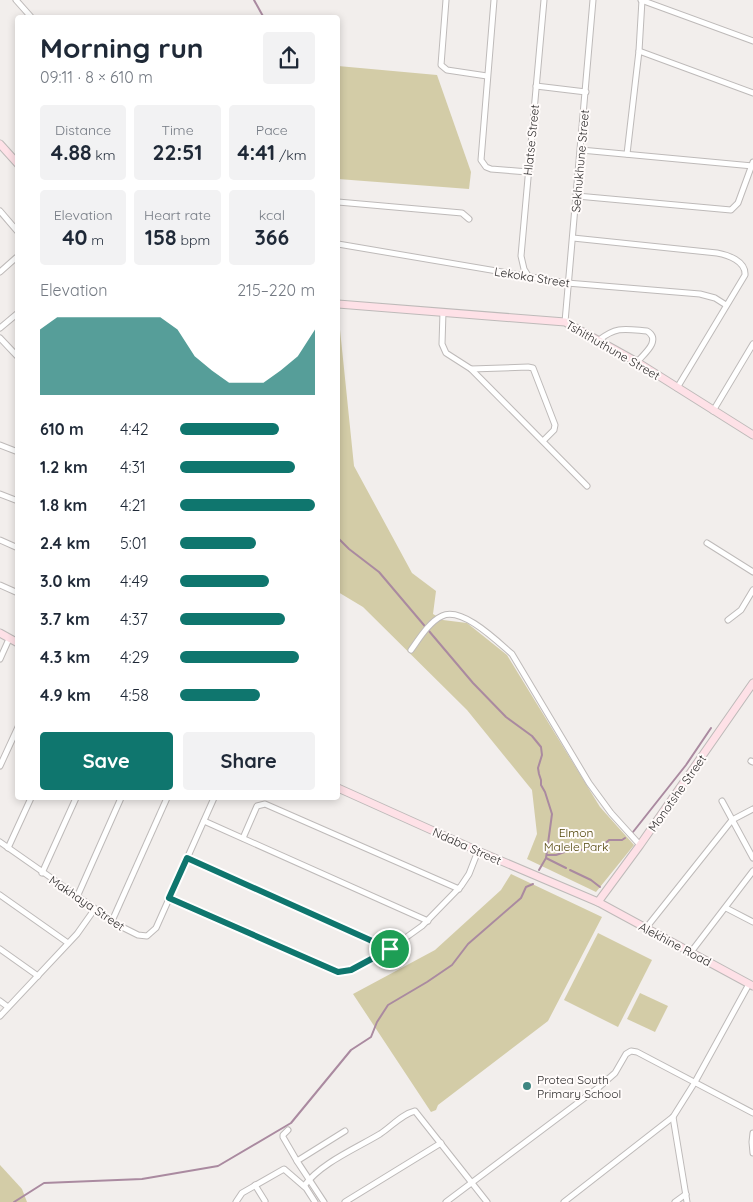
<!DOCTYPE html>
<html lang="en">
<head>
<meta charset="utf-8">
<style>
  :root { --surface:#fff; --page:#f2f2f3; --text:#1f2937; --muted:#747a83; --accent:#0f766e }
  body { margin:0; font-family:Quicksand,sans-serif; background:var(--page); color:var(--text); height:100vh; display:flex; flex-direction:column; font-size:19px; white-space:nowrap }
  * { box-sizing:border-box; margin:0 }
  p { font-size:16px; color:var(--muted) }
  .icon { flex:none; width:28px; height:28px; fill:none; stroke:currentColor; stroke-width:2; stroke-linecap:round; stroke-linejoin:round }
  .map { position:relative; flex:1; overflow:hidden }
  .details { position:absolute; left:15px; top:15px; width:325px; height:785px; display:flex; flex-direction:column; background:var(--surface); border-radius:5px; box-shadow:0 2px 8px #0003 }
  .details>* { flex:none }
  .pin { position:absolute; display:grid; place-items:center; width:42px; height:42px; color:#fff; margin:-21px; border:2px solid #fff; border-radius:50%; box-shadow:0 1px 5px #0007 }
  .round { display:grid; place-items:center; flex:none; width:52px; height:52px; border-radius:5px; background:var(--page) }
  .overview { display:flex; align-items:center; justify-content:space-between; height:85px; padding:0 25px }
  h1 { font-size:28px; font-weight:800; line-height:38px }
  .metrics { display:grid; grid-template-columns:repeat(3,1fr); gap:8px; height:85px; padding:5px 25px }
  .metrics div { display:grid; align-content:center; border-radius:5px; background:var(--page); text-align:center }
  .metrics b { font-size:21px; font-weight:800 }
  .metrics small { font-size:14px; font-weight:400 }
  .metrics p { font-size:14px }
  .chart { height:140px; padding:10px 25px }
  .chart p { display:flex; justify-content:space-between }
  .chart svg { width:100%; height:90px; margin-top:5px; fill:var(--accent); opacity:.7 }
  .button { display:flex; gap:10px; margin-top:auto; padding:10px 25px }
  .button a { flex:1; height:58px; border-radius:5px; background:var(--accent); color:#fff; font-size:20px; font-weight:800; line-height:58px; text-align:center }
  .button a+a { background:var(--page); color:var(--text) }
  ul { padding:0 25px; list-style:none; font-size:16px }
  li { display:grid; grid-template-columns:80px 60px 1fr; align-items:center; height:38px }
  li i { height:12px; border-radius:6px; background:var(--accent) }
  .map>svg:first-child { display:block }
</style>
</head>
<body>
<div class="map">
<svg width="753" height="1202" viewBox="0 0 753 1202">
  <rect width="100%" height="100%" fill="#f2eeec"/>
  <g fill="#d3cca7">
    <path d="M 338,66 L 437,75 L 471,172 L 469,189 L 338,179 Z"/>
    <path d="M 338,310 L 354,466 L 412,573 L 436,591 L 433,614 L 443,620 L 467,623 L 507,655 L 600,807 L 634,845 L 596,892 L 527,859 L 537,834 L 532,790 L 467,710 L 363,607 L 338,592 Z"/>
    <path d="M 511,874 L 602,917 L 548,1021 L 438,1105 L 436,1110 L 431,1112 L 353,994 L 435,950 L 501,890 Z"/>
    <path d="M 598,933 L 652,960 L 618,1027 L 564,1000 Z"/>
    <path d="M 640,993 L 668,1006 L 655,1032 L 627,1019 Z"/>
    <path d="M 0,1165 L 22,1189 L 27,1202 L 0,1202 Z"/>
  </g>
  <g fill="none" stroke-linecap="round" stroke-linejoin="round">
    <g stroke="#aa8aa0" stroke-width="2">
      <path d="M 254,0 L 264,18"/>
      <path d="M 338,538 L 349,549 L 379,572 L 473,683 L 506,717 L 532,736 L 541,747 L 542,755 L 538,768 L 539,774 L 541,780 L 541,785 L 545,792 L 552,814 L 546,858 L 539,870"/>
      <path d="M 633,832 L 686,765 L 711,728"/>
      <path d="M 547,855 L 556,855 L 570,850 L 581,850 L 602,846 L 609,840 L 622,840 L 625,838"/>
      <path d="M 546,858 L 566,868"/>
      <path d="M 570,870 L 591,880 L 600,887"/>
      <path d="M 14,1202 L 44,1183 L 142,1179 L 218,1166 L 291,1123 L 351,1050 L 371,1037 L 377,1022 L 388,1005 L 427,982 L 452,965 L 468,944 L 521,898 L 526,887 L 533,884"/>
    </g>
    <g stroke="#bebab9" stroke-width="7">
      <g id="street">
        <path d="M 16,0 L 32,18"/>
        <path d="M 446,0 L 441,65 L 447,70 L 487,76"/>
        <path d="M 494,0 L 481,160 L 486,167 L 491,169 L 528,172"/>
        <path d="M 641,0 L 753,41"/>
        <path d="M 639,51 L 753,93"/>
        <path d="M 536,86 L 586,92"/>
        <path d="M 581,150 L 753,166"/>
        <path d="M 627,154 L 639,51 L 642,0"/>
        <path d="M 577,196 L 731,210 L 738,203 L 753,162"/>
        <path d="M 338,202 L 462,213 L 469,219"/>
        <path d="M 0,211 L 18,232"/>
        <path d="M 573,238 L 717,253 C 728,255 746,261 745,275 L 677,388"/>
        <path d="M 338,244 L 567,283 L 700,294 L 715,298 L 726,305"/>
        <path d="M 0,272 L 18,256"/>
        <path d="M 529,277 L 524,269 L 521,256 L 544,0"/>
        <path d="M 443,312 L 442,344 L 446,353 L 471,369 L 587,486"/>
        <path d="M 565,322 L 593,0"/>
        <path d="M 0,328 L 18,313"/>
        <path d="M 0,338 L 18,357"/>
        <path d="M 599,340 C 617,326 625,329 647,331 C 662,340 644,354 637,362"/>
        <path d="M 471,369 L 528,367 L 533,368 L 555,425 L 554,430 L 543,441"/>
        <path d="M 713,411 L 753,344"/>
        <path d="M 0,445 L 18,452"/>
        <path d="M 0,494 L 18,501"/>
        <path d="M 0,540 L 18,548"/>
        <path d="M 707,543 L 753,572"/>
        <path d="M 0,585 L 18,593"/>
        <path d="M 728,620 L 741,610 L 753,590"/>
        <path d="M 411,650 C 419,639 429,622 442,616 C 462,606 498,642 512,654 L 589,783 L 611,813 L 640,845"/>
        <path d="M 0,659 L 9,639"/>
        <path d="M 751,761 L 753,762"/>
        <path d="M 0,766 L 18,727"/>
        <path d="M 722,801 L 753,858"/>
        <path d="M 204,821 L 428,921"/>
        <path d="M 243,838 L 257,806 L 265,804 L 459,889"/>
        <path d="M 0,842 L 120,926 L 138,935 L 147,936 L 156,928 L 214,798"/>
        <path d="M 8,848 L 31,798"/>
        <path d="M 187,858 L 390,949"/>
        <path d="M 42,873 L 76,798"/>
        <path d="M 0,895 L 68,943"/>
        <path d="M 77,897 L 121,798"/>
        <path d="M 169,898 L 332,970 L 344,972 L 365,963 L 390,949 L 422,926 L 461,886 L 469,874 L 478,851"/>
        <path d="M 726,908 L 753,922"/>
        <path d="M 112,921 L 167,798"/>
        <path d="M 646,928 L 732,820 L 753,809"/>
        <path d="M 0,949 L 38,976"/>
        <path d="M 691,952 L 753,871"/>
        <path d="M 0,1001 L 8,1007"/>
        <path d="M 0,1016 L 77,934 L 94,910"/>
        <path d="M 673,1117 L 687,1202"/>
        <path d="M 288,1130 L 283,1135 L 283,1137 L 297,1161"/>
        <path d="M 753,1133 L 752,1142 L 753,1153"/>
        <path d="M 255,1185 L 265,1201"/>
        <path d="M 304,1186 C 321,1163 355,1149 380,1134 C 391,1127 402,1114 415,1111 L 487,1202"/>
        <path d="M 236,1202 L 242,1193 L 284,1169 L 306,1188 L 315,1202"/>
        <path d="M 324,1202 L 297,1161 L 345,1131"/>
        <path d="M 345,1202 L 441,1143"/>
        <path d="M 446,1202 L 599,1087 L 615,1073 L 626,1054 L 631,1051 L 637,1052 L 753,1113"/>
        <path d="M 564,1202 L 673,1117 L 695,1082 L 749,984"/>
        <path d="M 675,1202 L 686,1194"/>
      </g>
    </g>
    <g stroke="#bebab9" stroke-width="9">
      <g id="secondary">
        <path d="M 0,144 L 18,164"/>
        <path d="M 338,304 L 565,322 L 637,362 L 753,435"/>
        <path d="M 0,633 L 18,643"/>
        <path d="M 338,788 L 478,851 L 598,902 L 753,986"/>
        <path d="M 598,902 L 640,845 L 753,683"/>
      </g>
    </g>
    <use href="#street" stroke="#fff" stroke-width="5"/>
    <use href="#secondary" stroke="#fee1e7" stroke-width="7"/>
  </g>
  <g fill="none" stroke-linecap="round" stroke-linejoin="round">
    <g stroke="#fff" stroke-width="10">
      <path id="route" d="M 187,858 L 390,949 L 351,970 L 338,972 L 169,898 Z"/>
    </g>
    <use href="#route" stroke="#0f766e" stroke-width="6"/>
  </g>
  <circle fill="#3f8681" stroke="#fffbfa" stroke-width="2" cx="527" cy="1086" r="5"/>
  <g text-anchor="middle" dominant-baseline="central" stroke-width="4" stroke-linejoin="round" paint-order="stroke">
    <g font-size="12" fill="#2f2d2d" stroke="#fffbfa">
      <text transform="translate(531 140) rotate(-84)">Hlatse Street</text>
      <text transform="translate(580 161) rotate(-85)">Sekhukhune Street</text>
      <text transform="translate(532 277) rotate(9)">Lekoka Street</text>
      <text transform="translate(613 350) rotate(30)">Tshithuthune Street</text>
      <text transform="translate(677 793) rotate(-55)">Monotshe Street</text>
      <text transform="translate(467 846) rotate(24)">Ndaba Street</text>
      <text transform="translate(87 903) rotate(34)">Makhaya Street</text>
      <text transform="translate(675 944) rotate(28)">Alekhine Road</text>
    </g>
    <g font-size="12" fill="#4f4407" stroke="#fffbfa">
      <text x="576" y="832">Elmon<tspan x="576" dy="14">Malele Park</tspan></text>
    </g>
    <g font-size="12" fill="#2f2d2d" stroke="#fffbfa" text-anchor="start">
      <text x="537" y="1079">Protea South<tspan x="537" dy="14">Primary School</tspan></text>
    </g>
  </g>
</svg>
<div class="pin" style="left:390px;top:949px;background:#1e9e55"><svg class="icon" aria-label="arrive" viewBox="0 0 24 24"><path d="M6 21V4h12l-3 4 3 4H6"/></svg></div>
<section class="details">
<div class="overview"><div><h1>Morning run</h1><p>09:11 · 8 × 610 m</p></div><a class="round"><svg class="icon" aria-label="share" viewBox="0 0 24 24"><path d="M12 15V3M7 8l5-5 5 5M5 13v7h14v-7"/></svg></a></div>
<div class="metrics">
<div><p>Distance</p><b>4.88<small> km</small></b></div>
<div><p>Time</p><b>22:51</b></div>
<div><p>Pace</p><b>4:41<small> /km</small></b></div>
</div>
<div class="metrics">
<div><p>Elevation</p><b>40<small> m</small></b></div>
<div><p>Heart rate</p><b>158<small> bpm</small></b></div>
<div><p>kcal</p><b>366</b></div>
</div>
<div class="chart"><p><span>Elevation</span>215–220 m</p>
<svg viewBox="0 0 160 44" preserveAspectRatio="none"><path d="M0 44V12L10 6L20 6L30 6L40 6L50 6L60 6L70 6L80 12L90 25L100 32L110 38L120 38L130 38L140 32L150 25L160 12V44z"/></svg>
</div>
<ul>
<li><b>610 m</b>4:42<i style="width:73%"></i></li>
<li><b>1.2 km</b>4:31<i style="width:85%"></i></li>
<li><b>1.8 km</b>4:21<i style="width:100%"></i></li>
<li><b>2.4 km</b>5:01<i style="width:56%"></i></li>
<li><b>3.0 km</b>4:49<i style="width:66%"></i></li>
<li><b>3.7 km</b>4:37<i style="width:78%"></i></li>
<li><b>4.3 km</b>4:29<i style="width:88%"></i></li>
<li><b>4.9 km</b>4:58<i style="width:59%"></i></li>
</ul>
<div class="button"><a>Save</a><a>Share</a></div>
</section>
</div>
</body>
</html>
